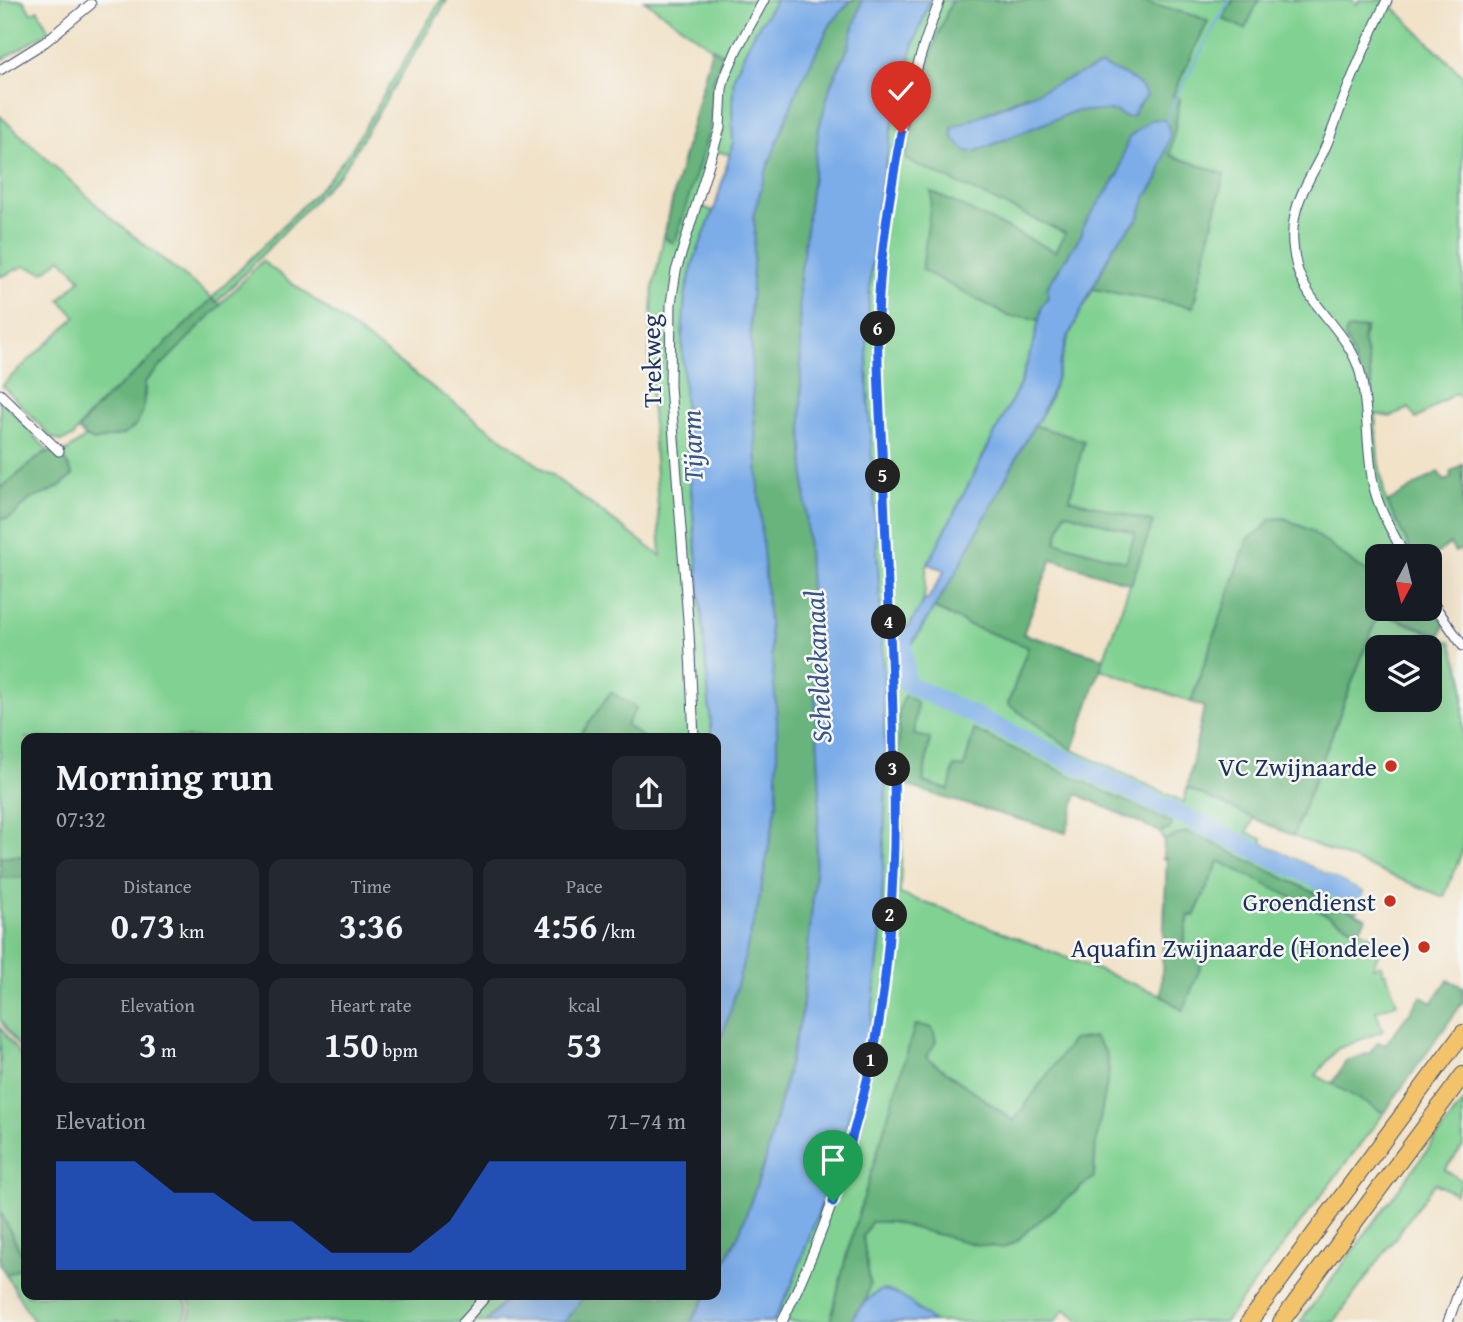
<!DOCTYPE html>
<html lang="en">
<head>
<meta charset="utf-8">
<style>
  :root { --surface:#171b24; --page:#242831; --text:#f1f3f6; --muted:#9ea1a6; --accent:#2563eb }
  body { margin:0; font-family:"Gentium Book Plus",serif; background:var(--page); color:var(--text); height:100vh; display:flex; flex-direction:column; font-size:26px; white-space:nowrap }
  * { box-sizing:border-box; margin:0 }
  p { font-size:23px; color:var(--muted) }
  .icon { flex:none; width:38px; height:38px; fill:none; stroke:currentColor; stroke-width:2; stroke-linecap:round; stroke-linejoin:round }
  .map { position:relative; flex:1; overflow:hidden }
  .details { position:absolute; left:21px; top:733px; width:700px; height:567px; display:flex; flex-direction:column; background:var(--surface); border-radius:14px; box-shadow:0 7px 28px #0002 }
  .details>* { flex:none }
  .needle { width:46px; rotate:187deg }
  .tools { position:absolute; left:1365px; top:544px; display:grid; gap:14px }
  .tools a { display:grid; place-items:center; width:77px; height:77px; border-radius:14px; background:var(--surface); box-shadow:0 7px 28px #0002; font-size:35px }
  .pin { position:absolute; display:grid; place-items:center; width:60px; height:60px; color:#fff; margin:-72px -30px; border-radius:50% 50% 50% 0; rotate:-45deg; box-shadow:0 0 7px #0007 }
  .pin .icon { rotate:45deg }
  .km { position:absolute; width:35px; height:35px; margin:-18px; border-radius:50%; background:#222; color:#fff; font-size:19px; line-height:35px; text-align:center }
  .round { display:grid; place-items:center; flex:none; width:74px; height:74px; border-radius:14px; background:var(--page) }
  .head { display:flex; align-items:center; justify-content:space-between; height:119px; padding:0 35px }
  h1 { font-size:38px; font-weight:700; line-height:52px }
  .metrics { display:grid; grid-template-columns:repeat(3,1fr); gap:10px; height:119px; padding:7px 35px }
  .metrics div { display:grid; align-content:center; border-radius:14px; background:var(--page); text-align:center }
  .metrics b { font-size:35px; font-weight:700 }
  .metrics small { font-size:19px; font-weight:400 }
  .metrics p { font-size:19px }
  .chart { height:196px; padding:14px 35px }
  .chart p { display:flex; justify-content:space-between }
  .chart svg { width:100%; height:126px; margin-top:7px; fill:var(--accent); opacity:.7 }
  .map>svg:first-child { display:block }
</style>
</head>
<body>
<div class="map">
<svg width="1463" height="1322" viewBox="0 0 1463 1322">
  <rect width="100%" height="100%" fill="#f6f6f2"/>
  <filter id="ink" filterUnits="userSpaceOnUse"><feTurbulence type="fractalNoise" baseFrequency=".0143" numOctaves="2"/><feDisplacementMap in="SourceGraphic" scale="14" xChannelSelector="R" yChannelSelector="G"/><feConvolveMatrix kernelMatrix="1 2 1 2 8 2 1 2 1" color-interpolation-filters="sRGB"/></filter>
  <filter id="wash" filterUnits="userSpaceOnUse"><feTurbulence type="fractalNoise" baseFrequency=".00686" numOctaves="4" result="noise"/><feDisplacementMap in="SourceGraphic" scale="28" xChannelSelector="R" yChannelSelector="G"/><feGaussianBlur stdDeviation="1.57" result="paint"/><feColorMatrix in="noise" values="0 0 0 0 0 0 0 0 0 0 0 0 0 0 0 0 0 1.4 0 .05"/><feComposite in="paint" operator="in"/></filter>
  <g filter="url(#wash)">
    <rect width="100%" height="100%" fill="#f1e2c8"/>
    <g fill="#81d292" stroke="#4e8078" stroke-width="2" fill-rule="evenodd">
      <path d="M 0,0 L 23,0 L 31,13 L 38,10 L 49,31 L 0,61 Z"/>
      <path d="M 441,0 L 447,0 L 350,159 L 340,173 L 217,302 L 212,299 L 148,362 L 105,398 L 85,419 L 73,437 L 61,441 L 52,438 L 2,385 L 76,317 L 60,300 L 81,279 L 61,258 L 44,272 L 24,266 L 0,277 L 0,116 L 111,218 L 212,298 L 326,182 L 351,150 Z"/>
      <path d="M 644,0 L 776,0 L 752,36 L 734,76 L 732,108 L 733,142 L 730,155 L 717,151 L 701,206 L 713,211 L 693,263 L 685,296 L 682,338 L 685,419 L 711,724 L 711,738 L 644,738 L 626,725 L 611,692 L 578,738 L 26,738 L 26,856 L 0,857 L 0,518 C 14,520 18,509 28,501 C 34,496 43,495 49,492 C 58,488 66,482 73,475 C 70,468 65,463 63,456 L 67,451 L 86,437 L 94,441 L 145,396 L 145,382 L 262,261 L 661,556 L 649,366 L 653,289 L 664,236 L 668,241 L 697,170 L 707,138 L 713,105 L 713,81 L 723,54 L 712,48 Z"/>
      <path d="M 930,0 L 952,0 L 936,40 L 920,94 L 905,159 L 1066,233 L 1056,252 L 931,192 L 1010,316 L 1026,317 L 1039,320 L 1035,339 L 1020,384 L 928,564 C 924,575 926,586 924,598 C 922,610 909,626 904,639 L 913,643 L 934,608 L 969,625 L 1029,647 L 1008,704 L 1073,750 L 1184,802 L 1187,788 L 1254,818 L 1247,833 L 1263,839 L 1262,843 L 1363,892 L 1356,913 L 1198,836 L 1186,832 L 1164,840 L 1160,832 L 1169,829 L 974,731 L 964,768 L 949,790 L 923,782 L 930,738 L 914,735 L 917,702 L 900,781 L 902,784 L 903,813 L 900,894 L 946,910 L 1161,995 L 1183,1011 L 1205,953 L 1183,944 L 1189,915 L 1194,916 L 1219,861 L 1383,942 L 1373,967 L 1381,965 L 1384,974 L 1386,973 L 1397,1003 L 1376,1011 L 1383,1031 L 1337,1049 L 1316,1075 L 1384,1113 L 1225,1322 L 1082,1322 L 1065,1309 L 1055,1322 L 933,1322 L 902,1297 L 888,1291 L 882,1290 L 856,1312 L 851,1322 L 773,1322 L 791,1287 L 834,1170 L 869,1039 L 881,934 L 886,784 L 882,638 L 868,390 L 867,347 L 869,299 L 875,225 L 892,126 L 914,43 Z"/>
      <path d="M 1134,0 L 1233,0 L 1223,19 L 1244,28 L 1259,0 L 1352,0 L 1357,4 L 1359,0 L 1396,0 L 1393,7 L 1463,76 L 1463,400 L 1455,393 L 1416,419 L 1409,408 L 1391,417 L 1375,414 L 1378,459 L 1385,498 L 1414,556 L 1377,556 L 1377,577 L 1357,566 L 1310,530 L 1265,525 L 1261,531 L 1248,539 L 1191,702 L 1100,669 L 1152,522 L 1069,499 L 1083,442 L 1034,425 C 1052,407 1058,368 1066,344 C 1072,325 1084,307 1093,289 L 1193,307 L 1224,175 L 1170,155 L 1180,99 L 1173,95 L 1208,21 L 1196,16 ZM 1366,328 L 1363,339 L 1369,365 L 1374,404 L 1348,330 Z"/>
      <path d="M 0,399 L 49,452 L 43,454 L 0,489 Z"/>
      <path d="M 1065,512 L 1135,533 L 1126,563 L 1055,542 Z"/>
      <path d="M 1379,612 L 1451,642 L 1463,677 L 1463,849 L 1444,897 L 1293,836 ZM 1377,648 L 1430,648 L 1430,700 L 1377,700 Z"/>
      <path d="M 0,878 L 26,878 L 26,1057 L 0,1020 Z"/>
      <path d="M 0,1027 L 26,1064 L 26,1263 L 0,1211 Z"/>
      <path d="M 1463,1102 L 1463,1146 L 1445,1170 L 1463,1181 L 1455,1194 L 1435,1183 L 1334,1322 L 1300,1322 Z"/>
      <path d="M 26,1265 L 26,1295 L 183,1295 C 189,1307 190,1312 181,1322 L 34,1322 L 6,1275 Z"/>
      <path d="M 187,1295 L 510,1295 L 486,1322 L 186,1322 C 193,1312 193,1306 187,1295 Z"/>
    </g>
    <g fill="#68b47c" stroke="#42726d" stroke-width="2" fill-rule="evenodd">
      <path d="M 851,0 L 862,0 L 847,51 L 831,84 L 819,129 L 799,286 L 802,425 L 820,792 L 814,887 L 802,1013 L 765,1162 L 739,1234 L 716,1279 L 716,1053 L 730,1012 L 758,905 L 777,802 L 777,720 L 761,527 L 753,402 L 750,318 L 755,229 L 753,217 L 765,174 L 797,90 L 830,25 Z"/>
      <path d="M 952,0 L 1134,0 L 1196,16 L 1208,21 L 1173,95 L 1180,99 L 1170,155 L 1224,174 L 1193,307 L 1093,289 L 1114,245 L 1138,219 L 1146,197 L 1158,179 L 1167,122 L 1161,119 L 1156,120 L 1124,152 L 1119,174 L 1083,226 L 1082,234 L 1048,286 L 1048,297 L 1042,306 L 1039,320 L 1026,317 L 1010,317 L 922,270 L 932,192 L 1056,252 L 1065,233 L 905,159 L 920,94 L 936,40 ZM 1026,95 L 1137,107 L 1126,117 L 1115,111 L 1075,111 L 974,152 L 953,138 L 952,128 Z"/>
      <path d="M 1233,0 L 1259,0 L 1245,29 L 1223,19 Z"/>
      <path d="M 712,48 L 723,54 L 713,81 L 713,105 L 707,138 L 676,239 L 672,243 L 664,236 L 676,185 Z"/>
      <path d="M 212,299 L 221,305 L 145,382 L 143,411 L 136,425 L 125,434 L 94,441 L 86,437 L 78,430 C 98,402 124,383 149,360 C 170,340 191,319 212,299 Z"/>
      <path d="M 1366,328 L 1363,339 L 1369,365 L 1374,406 L 1368,396 L 1345,336 L 1347,330 Z"/>
      <path d="M 1034,425 L 1084,441 L 1070,499 L 1153,522 L 1131,584 L 1052,559 L 1023,634 L 1104,658 L 1073,750 L 1008,704 L 1028,647 L 969,625 L 934,608 L 955,574 ZM 1065,512 L 1135,533 L 1126,562 L 1056,542 Z"/>
      <path d="M 67,451 L 63,456 C 65,463 70,468 73,475 L 60,486 L 49,492 L 29,500 L 15,514 L 7,519 L 0,518 L 0,489 L 43,454 L 49,452 Z"/>
      <path d="M 1463,464 L 1463,549 L 1455,552 L 1450,544 L 1430,558 L 1414,556 L 1387,503 L 1438,472 L 1445,481 L 1452,477 L 1450,473 Z"/>
      <path d="M 1284,518 L 1310,530 L 1357,566 L 1377,577 L 1377,609 L 1430,609 L 1430,605 L 1445,624 L 1441,635 L 1379,612 L 1293,836 L 1187,788 L 1204,707 L 1191,702 L 1248,539 L 1261,531 L 1271,519 Z"/>
      <path d="M 611,692 L 636,708 L 626,725 L 644,738 L 578,738 Z"/>
      <path d="M 905,695 L 917,702 L 914,735 L 930,738 L 923,782 L 949,790 L 954,766 L 964,768 L 974,730 L 1172,823 C 1171,830 1166,830 1160,832 L 1077,794 L 1066,833 L 945,798 L 902,784 L 898,773 L 899,710 Z"/>
      <path d="M 1186,832 L 1198,836 L 1366,918 L 1359,931 L 1219,861 L 1194,916 L 1189,915 L 1183,944 L 1206,953 L 1183,1011 L 1161,995 L 1167,858 L 1163,859 L 1164,840 Z"/>
      <path d="M 26,856 L 26,878 L 0,878 L 0,857 Z"/>
      <path d="M 1448,980 L 1463,987 L 1463,1002 L 1384,1113 L 1332,1084 L 1346,1061 L 1370,1053 L 1378,1042 L 1385,1045 L 1422,996 L 1432,1003 Z"/>
      <path d="M 915,1025 L 925,1026 L 933,1029 L 936,1042 L 926,1057 L 1014,1121 L 1072,1040 L 1094,1037 L 1106,1053 L 1109,1071 L 1096,1142 L 1094,1177 L 1027,1231 L 1017,1241 L 1003,1248 L 974,1244 L 890,1222 L 871,1222 L 863,1237 L 870,1284 L 865,1301 L 856,1312 L 851,1322 L 830,1322 L 846,1257 Z"/>
      <path d="M 0,1211 L 26,1263 L 26,1265 L 6,1275 L 0,1263 Z"/>
      <path d="M 585,1295 L 707,1295 L 691,1322 L 564,1322 Z"/>
    </g>
    <g fill="#7dade8" stroke="#4c6ea3" stroke-width="2">
      <path d="M 776,0 L 851,0 L 830,25 L 797,90 L 765,174 L 753,217 L 755,229 L 750,318 L 753,402 L 761,527 L 777,720 L 777,802 L 758,905 L 730,1012 L 716,1053 L 716,738 L 711,738 L 711,724 L 685,419 L 682,338 L 685,296 L 693,263 L 716,204 L 733,142 L 732,108 L 734,76 L 752,36 Z"/>
      <path d="M 862,0 L 930,0 L 914,43 L 892,127 L 875,225 L 869,299 L 867,347 L 868,390 L 882,638 L 886,784 L 881,934 L 869,1039 L 834,1170 L 791,1287 L 773,1322 L 691,1322 L 707,1295 L 716,1295 L 716,1279 L 739,1234 L 765,1162 L 802,1013 L 814,887 L 820,792 L 802,425 L 799,286 L 819,129 L 831,84 L 847,51 Z"/>
      <path d="M 1101,65 C 1116,72 1141,79 1147,96 L 1137,107 L 1133,116 L 1126,117 L 1115,111 L 1075,111 L 974,152 L 966,151 L 953,138 L 952,128 Z"/>
      <path d="M 1161,119 L 1167,122 L 1170,135 L 1158,179 L 1146,197 L 1138,219 L 1114,245 L 1066,341 L 1054,386 L 1039,420 L 1034,425 L 955,574 L 912,643 L 903,639 L 903,630 L 909,626 L 924,601 L 928,599 L 945,570 L 928,564 L 1020,384 L 1035,339 L 1042,306 L 1048,297 L 1048,286 L 1082,234 L 1083,226 L 1119,174 L 1124,152 L 1129,137 L 1151,120 Z"/>
      <path d="M 882,1290 C 902,1292 918,1310 933,1322 L 851,1322 C 858,1308 867,1297 882,1290 Z"/>
      <path d="M 510,1295 L 585,1295 L 564,1322 L 486,1322 Z"/>
    </g>
    <g fill="none" stroke-linecap="round" stroke-linejoin="round">
      <path stroke="#7dade8" stroke-width="2.5" d="M 1167,122 L 1173,103 L 1229,0"/>
      <g stroke="#7dade8" stroke-width="18">
        <path d="M 734,220 L 746,167 L 755,135"/>
        <path d="M 900,639 L 903,639 L 906,683 L 1354,897"/>
      </g>
    </g>
  </g>
  <g filter="url(#ink)">
    <g fill="none" stroke-linecap="round" stroke-linejoin="round">
      <g stroke="#3b4a6e" stroke-width="11">
        <g id="minor">
          <path d="M 1387,0 C 1373,29 1360,58 1348,88 C 1340,107 1334,128 1325,148 C 1315,170 1300,191 1295,215 C 1291,232 1293,252 1297,268 C 1309,308 1349,332 1360,372 C 1369,409 1366,447 1373,483 C 1378,509 1393,533 1405,556"/>
          <path d="M 0,70 L 45,42 L 91,4"/>
          <path d="M 0,394 L 59,451"/>
          <path d="M 1430,599 L 1463,646"/>
          <path d="M 694,738 L 689,633 L 670,386 L 671,303 L 676,271 L 720,128 L 722,89 L 725,77 L 737,49 L 764,0"/>
          <path d="M 463,1322 L 487,1295"/>
          <path d="M 782,1322 C 825,1233 858,1140 875,1042 C 897,920 895,796 891,673 C 887,568 883,462 878,356 C 877,239 897,110 940,0"/>
          <path d="M 1448,1322 L 1463,1280"/>
        </g>
      </g>
      <g stroke="#3b4a6e" stroke-width="18">
        <g id="motorway">
          <path d="M 1249,1322 L 1463,1033"/>
          <path d="M 1281,1322 L 1463,1075"/>
        </g>
      </g>
      <use href="#minor" stroke="#fff" stroke-width="9"/>
      <use href="#motorway" stroke="#f2c36a" stroke-width="16"/>
    </g>
  </g>
  <g fill="none" stroke-linecap="round" stroke-linejoin="round" filter="url(#ink)">
    <g stroke="#fff" stroke-width="14">
      <path id="route" d="M 833,1202 C 849,1150 864,1098 875,1045 C 887,980 892,912 894,846 C 896,721 888,597 883,472 C 881,420 876,368 878,316 C 880,254 890,194 901,133"/>
    </g>
    <use href="#route" stroke="#2563eb" stroke-width="9"/>
  </g>
  <g fill="#c8321e" stroke="#f6f6f2" stroke-width="2.5">
    <circle cx="1391" cy="766" r="7"/>
    <circle cx="1390" cy="901" r="7"/>
    <circle cx="1424" cy="947" r="7"/>
  </g>
  <g text-anchor="middle" dominant-baseline="central" stroke-width="5" stroke-linejoin="round" paint-order="stroke">
    <g font-size="26" fill="#1b2f5e" stroke="#f6f6f2">
      <text transform="translate(651 361) rotate(-91)">Trekweg</text>
    </g>
    <g font-size="26" fill="#1b2f5e" stroke="#f6f6f2" text-anchor="end">
      <text x="1377" y="766">VC Zwijnaarde</text>
      <text x="1376" y="901">Groendienst</text>
      <text x="1410" y="947">Aquafin Zwijnaarde (Hondelee)</text>
    </g>
    <g font-size="28" font-style="italic" fill="#385587" stroke="#f6f6f2">
      <text transform="translate(691 446) rotate(-92)">Tijarm</text>
      <text transform="translate(817 667) rotate(-93)">Scheldekanaal</text>
    </g>
  </g>
</svg>
<div class="tools">
<a><svg class="needle" viewBox="-14 -14 28 28"><path d="M0-13l5 13h-10z" fill="#e53935"/><path d="M0 13l5-13h-10z" fill="#9ea1a6"/></svg></a>
<a><svg class="icon" aria-label="layers" viewBox="0 0 24 24"><path d="M12 4l9 5-9 5-9-5zM3 14l9 5 9-5"/></svg></a>
</div>
<div class="pin" style="left:833px;top:1202px;background:#1e9e55"><svg class="icon" aria-label="arrive" viewBox="0 0 24 24"><path d="M6 21V4h12l-3 4 3 4H6"/></svg></div>
<div class="pin" style="left:901px;top:133px;background:#d93025"><svg class="icon" aria-label="check" viewBox="0 0 24 24"><path d="M5 12l5 5 9-10"/></svg></div>
<b class="km" style="left:871px;top:1060px">1</b>
<b class="km" style="left:890px;top:915px">2</b>
<b class="km" style="left:893px;top:769px">3</b>
<b class="km" style="left:889px;top:622px">4</b>
<b class="km" style="left:883px;top:476px">5</b>
<b class="km" style="left:878px;top:329px">6</b>
<section class="details">
<div class="head"><div><h1>Morning run</h1><p>07:32</p></div><a class="round"><svg class="icon" aria-label="share" viewBox="0 0 24 24"><path d="M12 15V3M7 8l5-5 5 5M5 13v7h14v-7"/></svg></a></div>
<div class="metrics">
<div><p>Distance</p><b>0.73<small> km</small></b></div>
<div><p>Time</p><b>3:36</b></div>
<div><p>Pace</p><b>4:56<small> /km</small></b></div>
</div>
<div class="metrics">
<div><p>Elevation</p><b>3<small> m</small></b></div>
<div><p>Heart rate</p><b>150<small> bpm</small></b></div>
<div><p>kcal</p><b>53</b></div>
</div>
<div class="chart"><p><span>Elevation</span>71–74 m</p>
<svg viewBox="0 0 160 44" preserveAspectRatio="none"><path d="M0 44V6L10 6L20 6L30 17L40 17L50 27L60 27L70 38L80 38L90 38L100 27L110 6L120 6L130 6L140 6L150 6L160 6V44z"/></svg>
</div>
</section>
</div>
</body>
</html>
